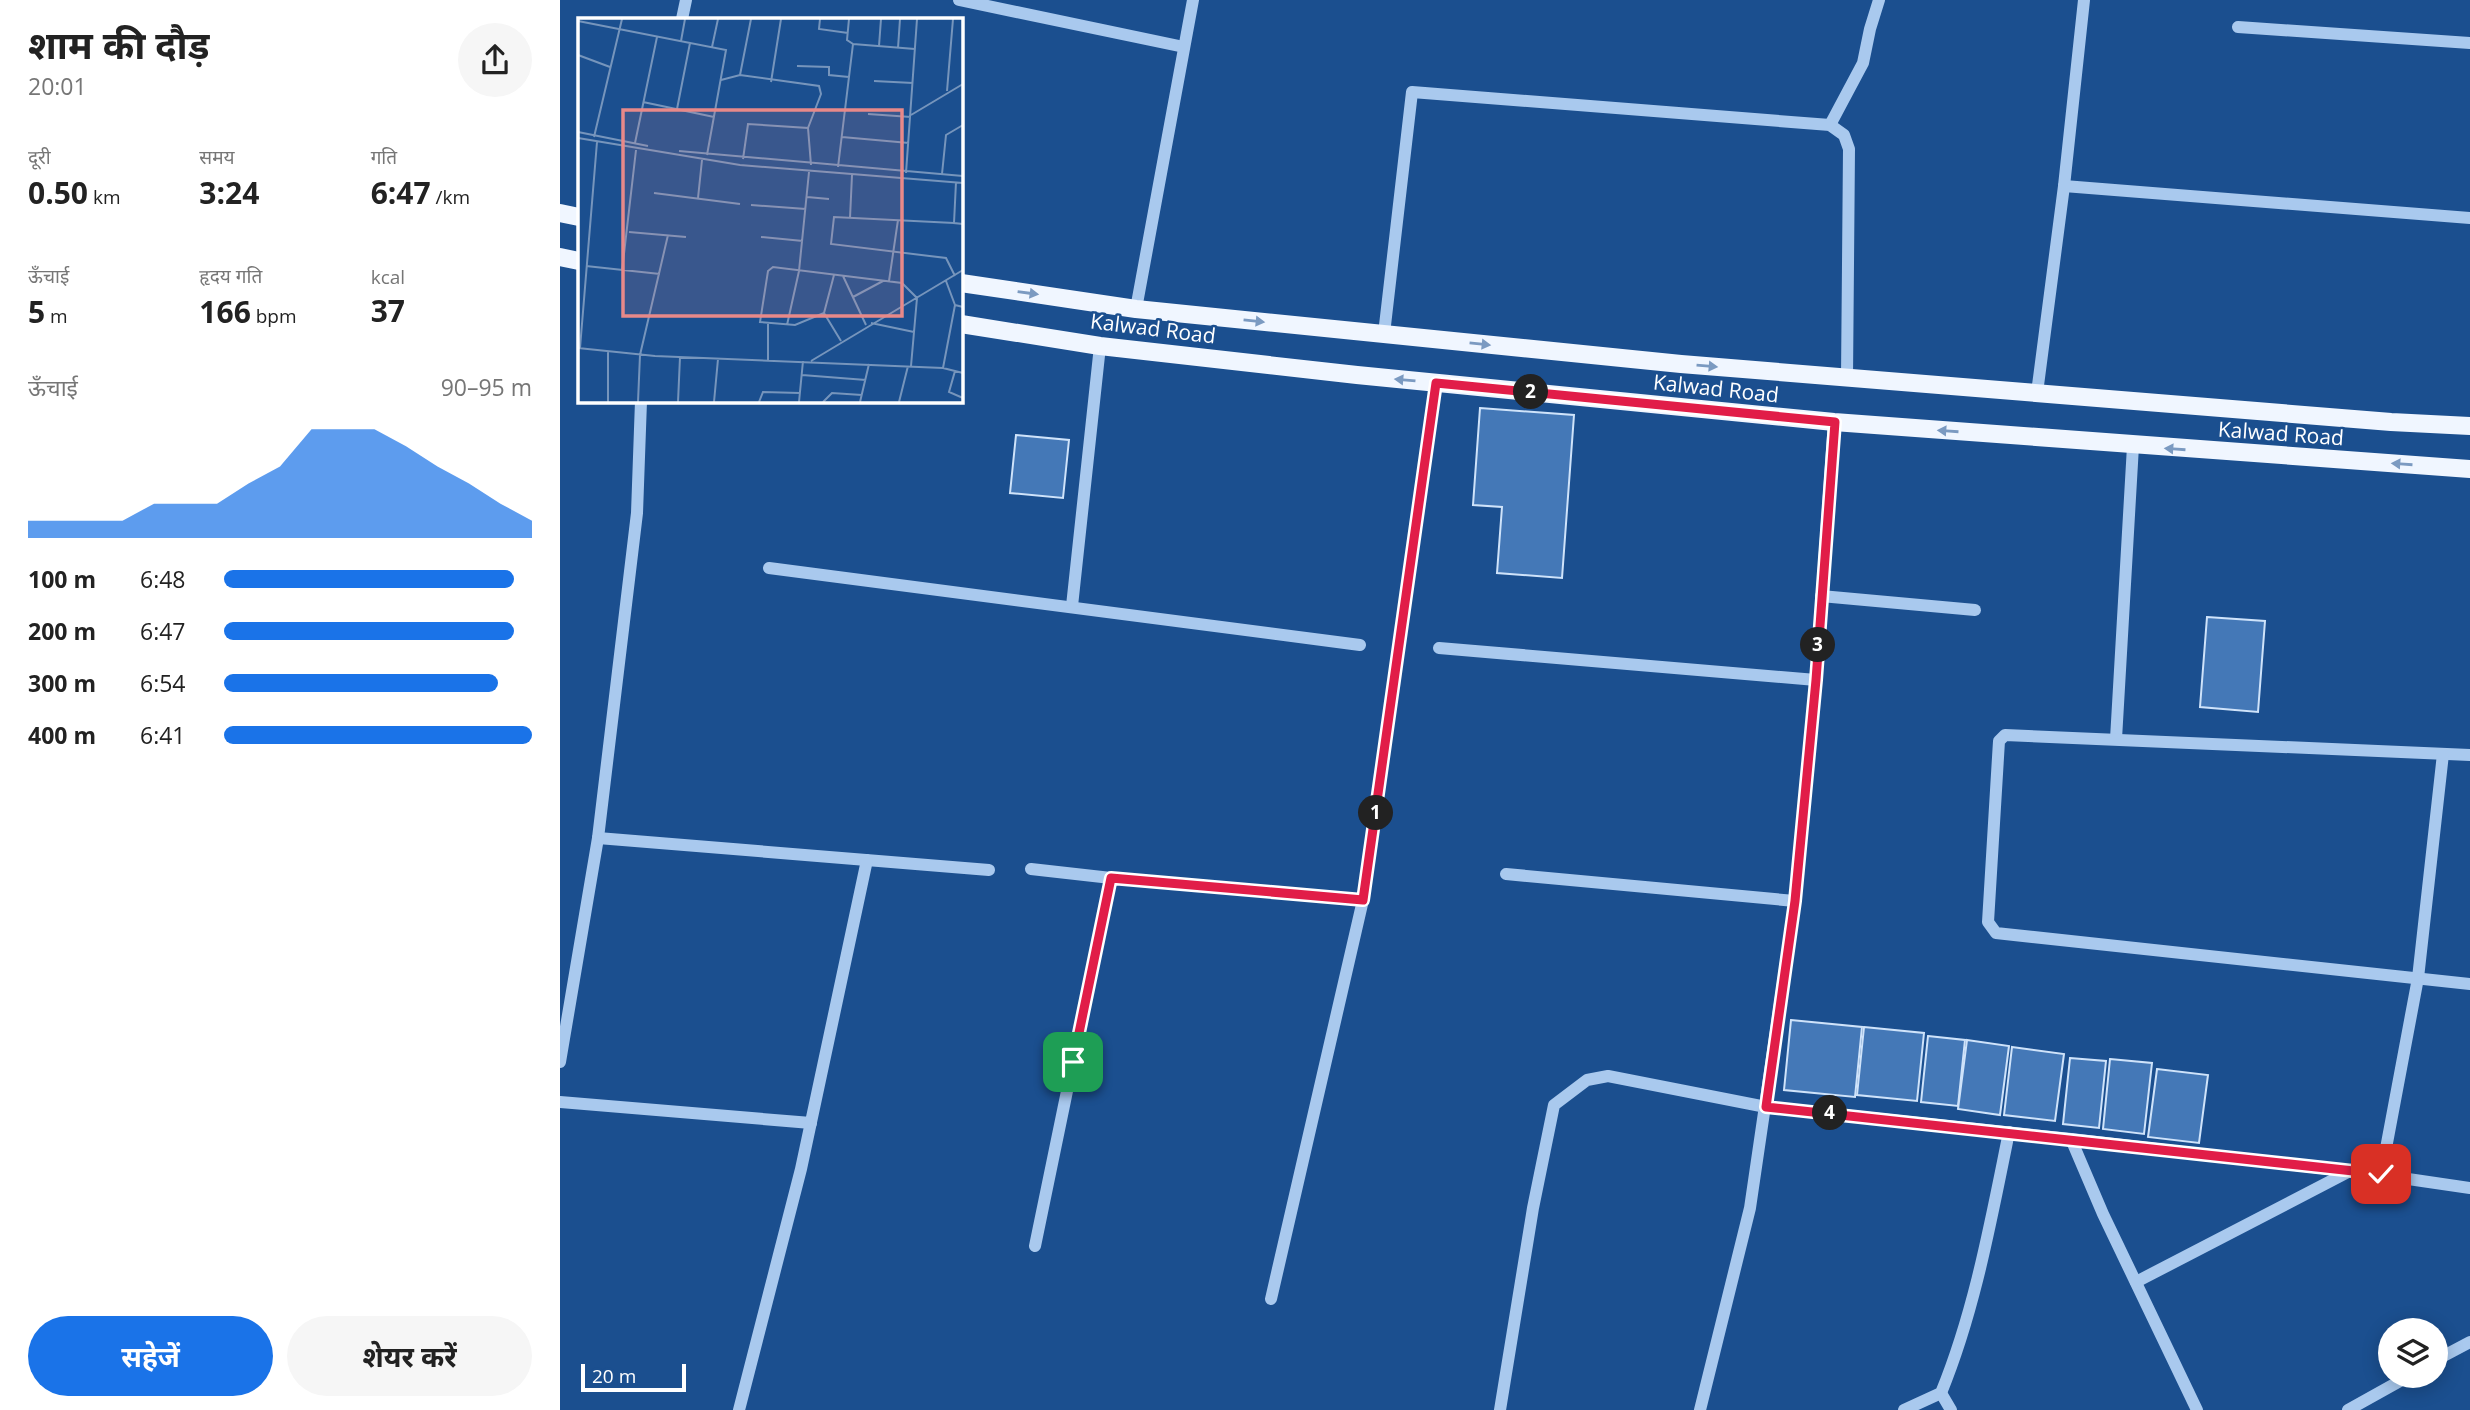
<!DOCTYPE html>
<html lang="hi">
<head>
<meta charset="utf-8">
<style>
  :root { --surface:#fff; --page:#f6f6f6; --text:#222; --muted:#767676; --accent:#1a73e8 }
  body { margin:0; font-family:"Open Sans","Noto Sans Devanagari",sans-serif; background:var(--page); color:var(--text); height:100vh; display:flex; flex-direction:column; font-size:26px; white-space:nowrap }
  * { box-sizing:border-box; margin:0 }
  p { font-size:23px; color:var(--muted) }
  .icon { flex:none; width:38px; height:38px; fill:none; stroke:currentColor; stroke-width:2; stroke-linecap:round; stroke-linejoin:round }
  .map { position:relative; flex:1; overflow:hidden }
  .side { display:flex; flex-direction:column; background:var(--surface); width:560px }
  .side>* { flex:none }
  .fabs { position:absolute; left:1818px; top:1318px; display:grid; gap:14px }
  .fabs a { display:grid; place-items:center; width:70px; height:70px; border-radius:50%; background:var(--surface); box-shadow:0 4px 18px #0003; font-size:35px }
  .scale { position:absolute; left:21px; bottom:18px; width:105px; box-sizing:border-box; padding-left:7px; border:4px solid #fff; border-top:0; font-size:19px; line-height:24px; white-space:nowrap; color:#fff; -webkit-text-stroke:5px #1b4f8f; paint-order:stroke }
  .pin { position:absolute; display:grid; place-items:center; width:60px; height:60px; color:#fff; margin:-30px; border-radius:14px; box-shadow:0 4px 10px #0006 }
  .km { position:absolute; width:35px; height:35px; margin:-18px; border-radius:50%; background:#222; color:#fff; font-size:19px; line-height:35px; text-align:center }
  .round { display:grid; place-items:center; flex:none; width:74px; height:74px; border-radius:37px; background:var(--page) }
  .summary { display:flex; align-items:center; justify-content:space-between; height:119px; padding:0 28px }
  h1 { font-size:38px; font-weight:700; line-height:52px }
  .stats { display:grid; grid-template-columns:repeat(3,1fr); gap:10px; height:119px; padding:7px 28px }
  .stats div { display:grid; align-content:center }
  .stats b { font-size:30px; font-weight:700 }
  .stats small { font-size:19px; font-weight:400 }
  .stats p { font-size:19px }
  .chart { height:196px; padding:14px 28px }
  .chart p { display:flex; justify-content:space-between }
  .chart svg { width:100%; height:126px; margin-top:7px; fill:var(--accent); opacity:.7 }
  .primary-button { display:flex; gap:14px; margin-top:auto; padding:14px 28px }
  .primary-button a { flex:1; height:80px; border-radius:42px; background:var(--accent); color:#fff; font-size:28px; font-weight:700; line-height:80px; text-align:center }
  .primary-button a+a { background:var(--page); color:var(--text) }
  ul { padding:0 28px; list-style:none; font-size:23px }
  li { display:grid; grid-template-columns:112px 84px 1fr; align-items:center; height:52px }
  li i { height:18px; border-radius:9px; background:var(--accent) }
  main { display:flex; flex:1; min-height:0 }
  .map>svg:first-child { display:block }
</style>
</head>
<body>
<main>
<section class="side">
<div class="summary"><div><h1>शाम की दौड़</h1><p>20:01</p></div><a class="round"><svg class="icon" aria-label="share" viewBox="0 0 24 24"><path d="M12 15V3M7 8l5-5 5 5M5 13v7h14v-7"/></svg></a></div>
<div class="stats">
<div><p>दूरी</p><b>0.50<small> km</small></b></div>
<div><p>समय</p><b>3:24</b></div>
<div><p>गति</p><b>6:47<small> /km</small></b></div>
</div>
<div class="stats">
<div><p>ऊँचाई</p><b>5<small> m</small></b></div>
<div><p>हृदय गति</p><b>166<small> bpm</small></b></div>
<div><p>kcal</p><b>37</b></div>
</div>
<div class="chart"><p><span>ऊँचाई</span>90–95 m</p>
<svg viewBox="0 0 160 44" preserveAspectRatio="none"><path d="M0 44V38L10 38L20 38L30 38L40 32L50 32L60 32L70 25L80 19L90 6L100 6L110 6L120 12L130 19L140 25L150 32L160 38V44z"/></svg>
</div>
<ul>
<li><b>100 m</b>6:48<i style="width:94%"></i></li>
<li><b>200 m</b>6:47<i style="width:94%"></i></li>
<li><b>300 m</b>6:54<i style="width:89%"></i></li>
<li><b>400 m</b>6:41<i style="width:100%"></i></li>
</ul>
<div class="primary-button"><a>सहेजें</a><a>शेयर करें</a></div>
</section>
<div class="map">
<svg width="1910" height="1410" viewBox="0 0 1910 1410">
  <rect width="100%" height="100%" fill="#1b4f8f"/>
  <g fill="#4478b7" stroke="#cfe3fa" stroke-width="2">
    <path d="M 920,408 L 1014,415 L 1002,578 L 937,573 L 942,507 L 913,505 Z"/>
    <path d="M 456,435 L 509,440 L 503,498 L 450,493 Z"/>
    <path d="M 1647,617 L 1705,621 L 1698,712 L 1640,707 Z"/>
    <path d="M 1231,1020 L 1302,1027 L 1295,1097 L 1224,1090 Z"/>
    <path d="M 1304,1027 L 1364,1033 L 1357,1101 L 1297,1095 Z"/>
    <path d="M 1368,1036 L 1405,1040 L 1398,1106 L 1361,1102 Z"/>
    <path d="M 1407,1040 L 1449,1046 L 1440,1115 L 1398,1109 Z"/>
    <path d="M 1452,1047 L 1504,1054 L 1495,1121 L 1444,1115 Z"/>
    <path d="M 1510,1058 L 1546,1061 L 1539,1128 L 1503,1124 Z"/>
    <path d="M 1550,1059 L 1592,1063 L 1584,1134 L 1543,1129 Z"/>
    <path d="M 1597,1069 L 1648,1075 L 1639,1143 L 1588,1137 Z"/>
  </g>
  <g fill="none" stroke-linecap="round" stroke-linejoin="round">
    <g stroke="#a9c9ee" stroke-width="12">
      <path d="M 399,0 L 624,47"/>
      <path d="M 122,19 L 126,0"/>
      <path d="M 1678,27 L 1910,43"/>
      <path d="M 1270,125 L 1303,63 L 1310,29 L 1319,0"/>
      <path d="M 1504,186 L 1910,218"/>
      <path d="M 576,309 L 633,0"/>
      <path d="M 824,334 L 852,92 L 1270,125 L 1284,135 L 1289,149 L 1287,378"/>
      <path d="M 1477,393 L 1504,186 L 1524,0"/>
      <path d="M 209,568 L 800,645"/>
      <path d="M 1261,596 L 1415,610"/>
      <path d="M 512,606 L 540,346"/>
      <path d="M 879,648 L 1256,680"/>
      <path d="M 1556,739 L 1573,446"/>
      <path d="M 1910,755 L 1445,735 L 1439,741 L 1428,922 L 1436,933 L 1445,934 L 1910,984"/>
      <path d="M 38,838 L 429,870"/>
      <path d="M 471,869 L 551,878 L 803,900"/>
      <path d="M 946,874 L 1235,901"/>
      <path d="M 0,1062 L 38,838 L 77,513 L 81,401"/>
      <path d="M 0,1102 L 251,1123"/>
      <path d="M 1511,1139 L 1543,1214 L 1637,1410"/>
      <path d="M 1821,1175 L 1858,978 L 1883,754"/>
      <path d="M 475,1246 L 551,878"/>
      <path d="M 1576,1282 L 1790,1171"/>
      <path d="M 711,1299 L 803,900 L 876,383"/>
      <path d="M 1876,1360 L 1910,1342"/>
      <path d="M 1381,1393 L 1391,1410"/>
      <path d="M 179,1410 L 241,1169 L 307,860"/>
      <path d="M 940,1410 L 973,1208 L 994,1105 L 1027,1080 L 1048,1076 L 1206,1107 L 1511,1139 L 1821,1175 L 1910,1188"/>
      <path d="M 1140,1410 L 1190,1208 L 1235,901 L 1256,680 L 1274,422"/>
      <path d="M 1344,1410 L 1381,1393 C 1415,1310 1431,1220 1449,1132"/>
      <path d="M 1788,1410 L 1849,1376"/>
    </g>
    <g stroke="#f0f6ff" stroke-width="18">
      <path d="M 0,213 L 19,217"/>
      <path d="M 0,257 L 19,261"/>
      <path d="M 401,283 L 576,309 L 1121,364 L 1831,422 L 1910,426"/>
      <path d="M 401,324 L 540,346 L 797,375 L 1274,422 L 1910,469"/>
    </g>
  </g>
  <defs><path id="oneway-solid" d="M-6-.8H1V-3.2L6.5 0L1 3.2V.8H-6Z" transform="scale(1.75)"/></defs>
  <g fill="#7b9ac1">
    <use href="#oneway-solid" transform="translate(468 293) rotate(8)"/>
    <use href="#oneway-solid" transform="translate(694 321) rotate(6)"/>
    <use href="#oneway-solid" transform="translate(920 344) rotate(6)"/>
    <use href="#oneway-solid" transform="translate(1147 366) rotate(5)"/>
    <use href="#oneway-solid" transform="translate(845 380) rotate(-175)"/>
    <use href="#oneway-solid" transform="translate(1388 431) rotate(-176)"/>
    <use href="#oneway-solid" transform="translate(1615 449) rotate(-176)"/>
    <use href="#oneway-solid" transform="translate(1842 464) rotate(-176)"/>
  </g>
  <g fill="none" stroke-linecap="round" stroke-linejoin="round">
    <g stroke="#fff" stroke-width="14">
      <path id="route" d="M 513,1062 L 551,878 L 803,900 L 876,383 L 1275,422 L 1256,680 L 1235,901 L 1206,1107 L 1821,1174"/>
    </g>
    <use href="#route" stroke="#e11d48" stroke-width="9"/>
  </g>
  <g text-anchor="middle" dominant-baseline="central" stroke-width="5" stroke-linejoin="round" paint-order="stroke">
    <g font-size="21" fill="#fff" stroke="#1b4f8f">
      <text transform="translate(593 328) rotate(7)">Kalwad Road</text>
      <text transform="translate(1156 388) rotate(6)">Kalwad Road</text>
      <text transform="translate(1721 433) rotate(4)">Kalwad Road</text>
    </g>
  </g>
  <g transform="translate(18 18)">
    <rect width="385" height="385" fill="#1b4f8f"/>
    <path fill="none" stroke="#7695bc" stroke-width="2" d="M 242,1 L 241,11 L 270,15M 0,3 L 148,32 L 129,137M 103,23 L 107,1M 275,26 L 337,31M 301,28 L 303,1M 134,29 L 140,1M 320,30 L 322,1M 0,37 L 32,49M 219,48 L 251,49 L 251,57 L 271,59M 162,57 L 173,1M 143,62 L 162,57 L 241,68 L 243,76 L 230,110M 296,63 L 335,65M 193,64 L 203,1M 369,73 L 375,1M 65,84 L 136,99M 99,91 L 112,25M 290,96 L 333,99M 333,97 L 385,66M 0,114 L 70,128M 16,119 L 44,1M 264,119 L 331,125M 0,120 L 162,147 L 385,165M 57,125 L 79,19M 101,133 L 385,158M 165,141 L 170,106 L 230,110 L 233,147M 260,149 L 275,26 L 269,22 L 271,1M 328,155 L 339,1M 364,156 L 368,117 L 385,107M 378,164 L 376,205 L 385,206M 76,175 L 162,186M 229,179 L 251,181M 120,180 L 124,142M 173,187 L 228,191M 272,200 L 274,157M 376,205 L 256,199 L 253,226 L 368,240 L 377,258M 51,214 L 108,219M 183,219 L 225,223M 8,248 L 82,256M 44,253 L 58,132M 256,257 L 246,295 L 217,307 L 182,304 L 190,253 L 195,249 L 324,265 L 339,280 L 333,348M 265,258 L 288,307M 311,263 L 320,202M 368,263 L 377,287M 275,279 L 305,263M 246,295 L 263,323M 293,305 L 336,314M 190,306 L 190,342M 209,307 L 221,253 L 231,154M 0,330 L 77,338 L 365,350 L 385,355M 2,330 L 19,124M 233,343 L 385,252M 365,350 L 377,287 L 385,289M 377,353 L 371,374 L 385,380M 224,357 L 288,362M 30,384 L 30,334M 60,384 L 62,337 L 90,217M 100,384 L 102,339M 136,384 L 140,341M 181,384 L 185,374 L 222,375M 221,384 L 225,343M 245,384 L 254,375 L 284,377M 282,384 L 291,346M 321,384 L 330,348"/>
    <path fill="#e88989" fill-opacity="0.15" stroke="#e88989" stroke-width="3.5" d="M 45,92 L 324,92 L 324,298 L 45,298 Z"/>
    <rect width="385" height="385" fill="none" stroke="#fff" stroke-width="3.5"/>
  </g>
</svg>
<div class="fabs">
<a><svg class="icon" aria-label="layers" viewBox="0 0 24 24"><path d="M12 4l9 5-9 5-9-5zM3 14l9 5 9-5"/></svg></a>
</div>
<div class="scale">20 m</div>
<div class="pin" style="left:513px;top:1062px;background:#1e9e55"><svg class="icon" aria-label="arrive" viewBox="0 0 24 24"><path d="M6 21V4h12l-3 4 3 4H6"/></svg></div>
<div class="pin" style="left:1821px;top:1174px;background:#d93025"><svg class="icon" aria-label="check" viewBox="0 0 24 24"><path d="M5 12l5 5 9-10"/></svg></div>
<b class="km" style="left:816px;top:813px">1</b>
<b class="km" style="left:971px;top:392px">2</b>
<b class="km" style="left:1258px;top:645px">3</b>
<b class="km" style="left:1270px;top:1113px">4</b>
</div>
</main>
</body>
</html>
